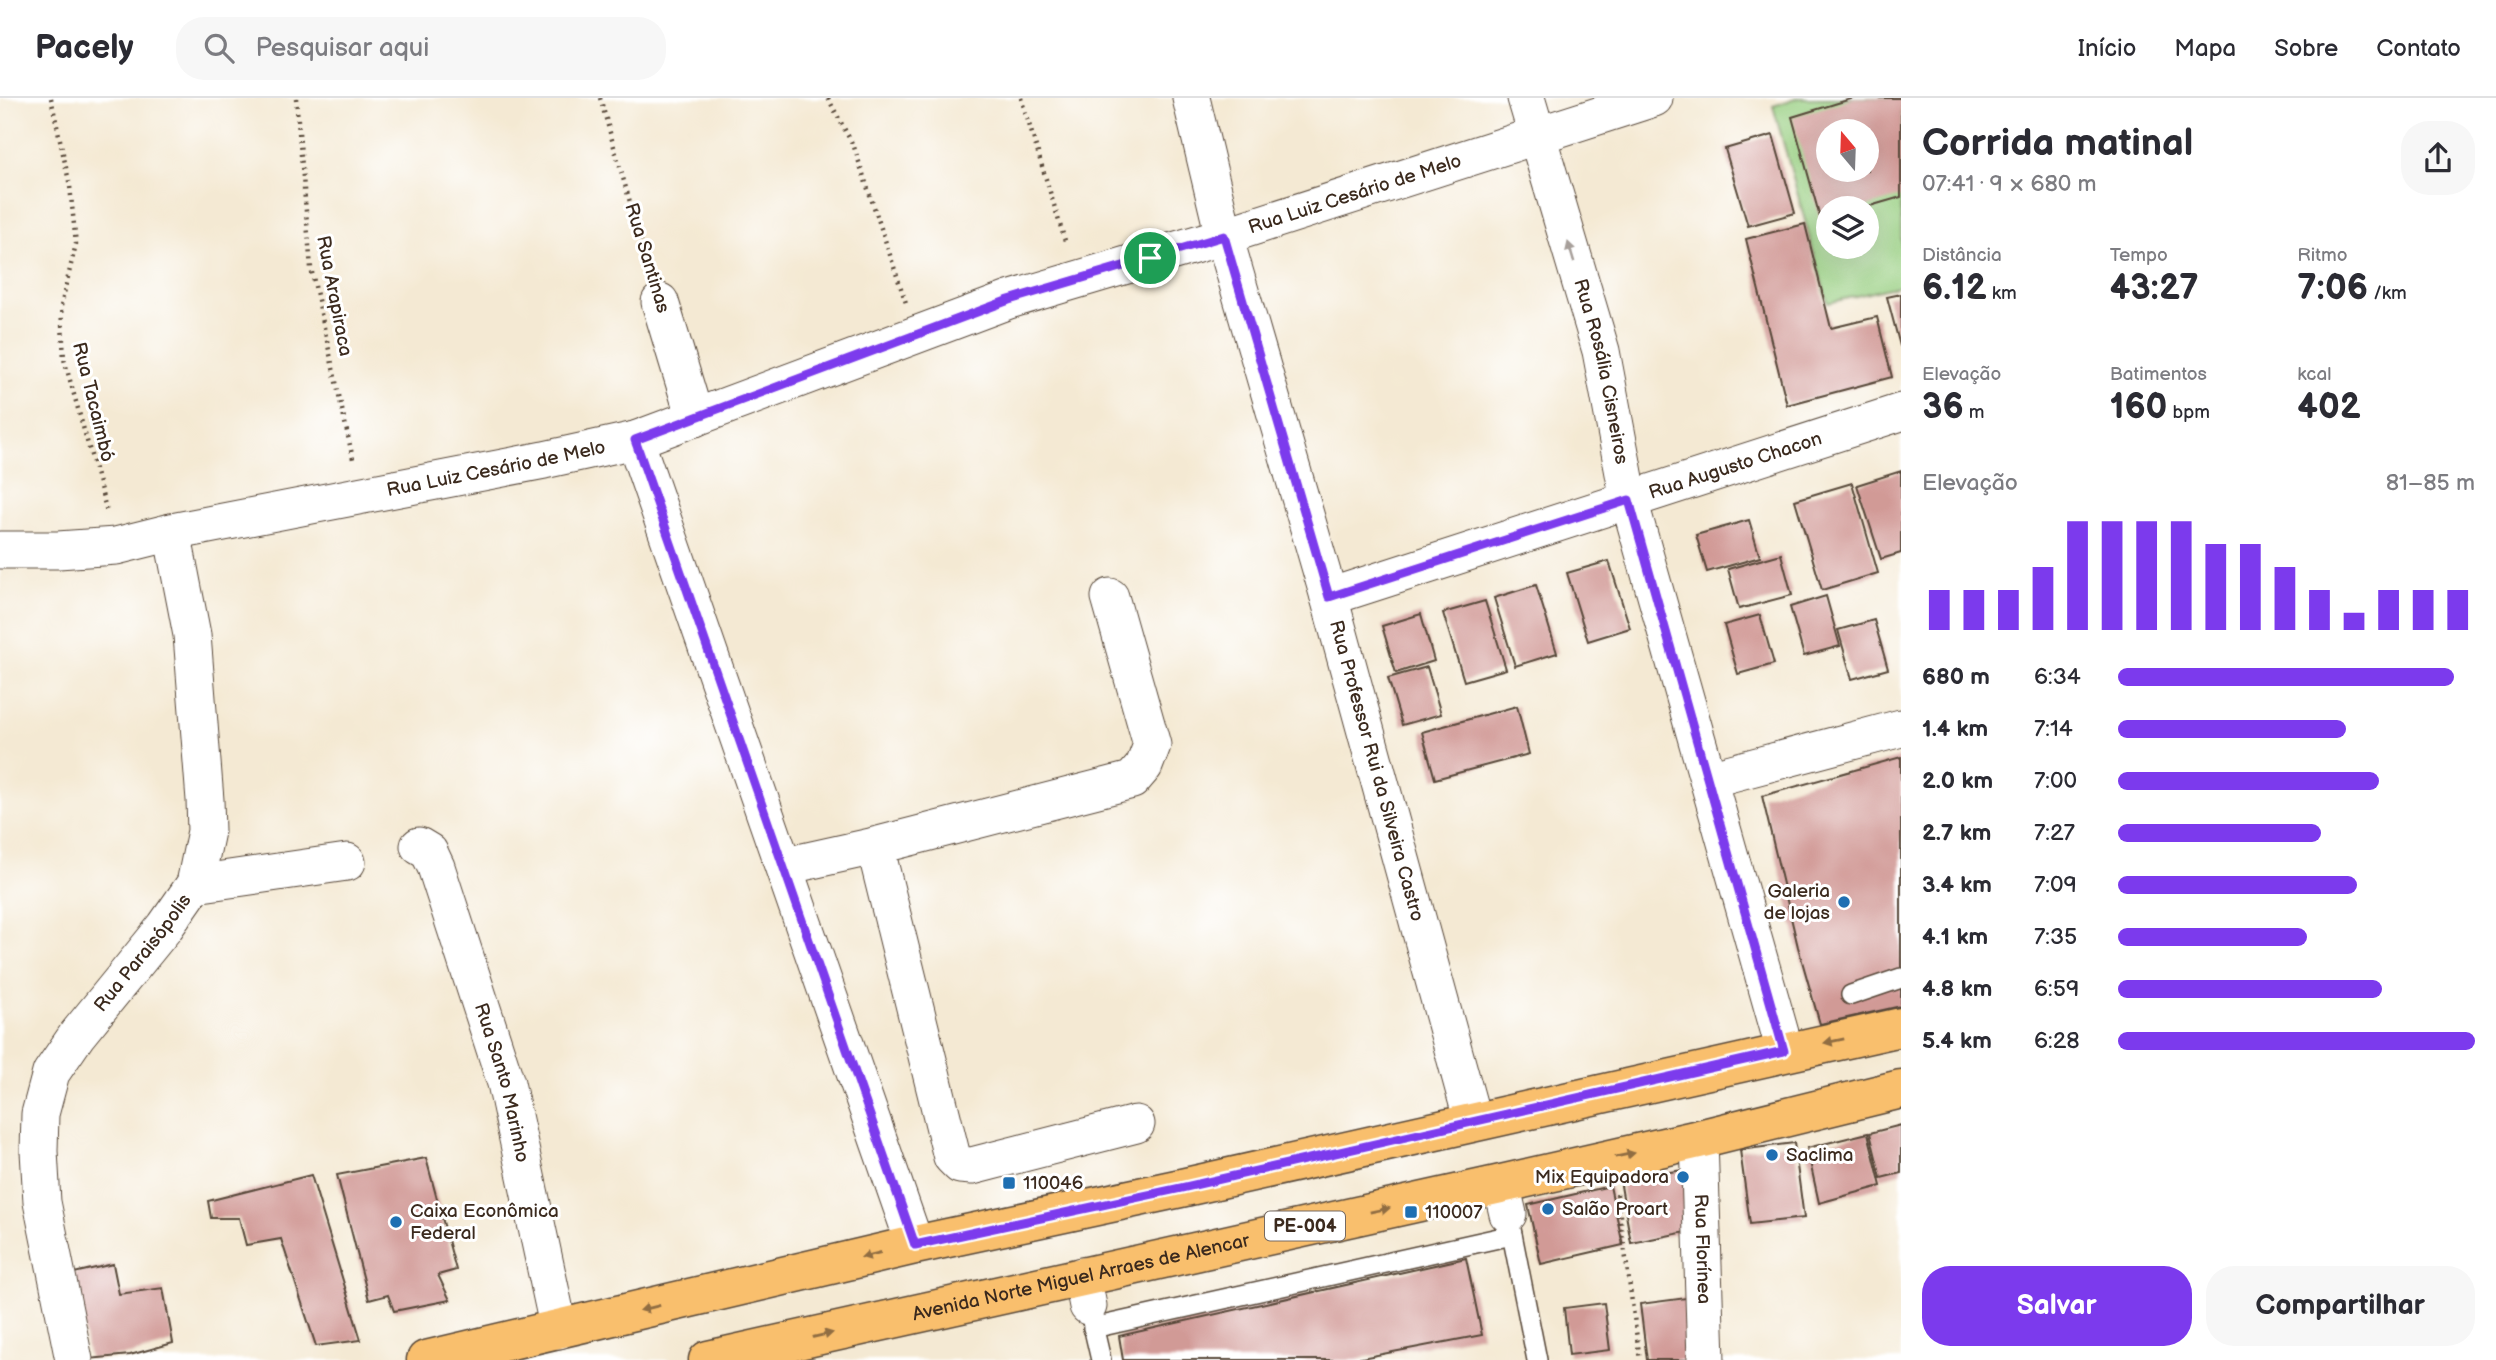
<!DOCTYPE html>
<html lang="pt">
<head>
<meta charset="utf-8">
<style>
  :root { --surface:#fff; --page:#f7f7f7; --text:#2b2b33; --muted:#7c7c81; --line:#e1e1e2; --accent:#7c3aed }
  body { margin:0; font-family:"Balsamiq Sans",sans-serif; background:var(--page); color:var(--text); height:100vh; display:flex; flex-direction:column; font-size:26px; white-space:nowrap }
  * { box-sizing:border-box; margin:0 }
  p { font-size:23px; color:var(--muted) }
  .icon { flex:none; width:38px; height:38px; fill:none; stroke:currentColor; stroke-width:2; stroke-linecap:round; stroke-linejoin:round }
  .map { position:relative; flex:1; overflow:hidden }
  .details { display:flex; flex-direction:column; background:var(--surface); width:595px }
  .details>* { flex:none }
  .needle { width:46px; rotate:341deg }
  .fabs { position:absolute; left:1816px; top:21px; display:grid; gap:14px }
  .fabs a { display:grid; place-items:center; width:63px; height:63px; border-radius:50%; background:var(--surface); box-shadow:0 7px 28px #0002; font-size:35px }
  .pin { position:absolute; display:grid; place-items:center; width:60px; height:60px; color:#fff; margin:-30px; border:4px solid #fff; border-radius:50%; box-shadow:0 2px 7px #0007 }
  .round { display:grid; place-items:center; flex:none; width:74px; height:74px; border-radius:28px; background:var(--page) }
  .summary { display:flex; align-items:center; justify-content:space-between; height:119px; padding:0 21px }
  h1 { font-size:38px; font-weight:600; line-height:52px }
  .stats { display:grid; grid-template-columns:repeat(3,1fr); gap:10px; height:119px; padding:7px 21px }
  .stats div { display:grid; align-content:center }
  .stats b { font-size:35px; font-weight:600 }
  .stats small { font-size:19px; font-weight:400 }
  .stats p { font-size:19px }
  .chart { height:196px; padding:14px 21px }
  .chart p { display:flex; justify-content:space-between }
  .chart svg { width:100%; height:126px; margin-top:7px; stroke:var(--accent); stroke-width:6 }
  .action { display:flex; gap:14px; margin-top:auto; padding:14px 21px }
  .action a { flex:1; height:80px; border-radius:28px; background:var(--accent); color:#fff; font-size:28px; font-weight:600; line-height:80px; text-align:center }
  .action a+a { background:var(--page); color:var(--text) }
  ul { padding:0 21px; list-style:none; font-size:23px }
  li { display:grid; grid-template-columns:112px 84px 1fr; align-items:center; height:52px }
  li i { height:18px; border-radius:9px; background:var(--accent) }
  header { display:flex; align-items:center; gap:42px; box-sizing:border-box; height:98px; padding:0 35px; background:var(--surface); border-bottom:2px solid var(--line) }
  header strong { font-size:33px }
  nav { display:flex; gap:38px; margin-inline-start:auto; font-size:24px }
  .search { width:490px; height:63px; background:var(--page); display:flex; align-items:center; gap:18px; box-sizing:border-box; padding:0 24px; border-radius:28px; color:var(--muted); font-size:26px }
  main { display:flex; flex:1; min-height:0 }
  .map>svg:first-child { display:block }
</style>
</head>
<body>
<header>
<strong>Pacely</strong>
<div class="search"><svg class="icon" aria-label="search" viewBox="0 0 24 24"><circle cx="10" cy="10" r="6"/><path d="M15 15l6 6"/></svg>Pesquisar aqui</div>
<nav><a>Início</a><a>Mapa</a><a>Sobre</a><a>Contato</a></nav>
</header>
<main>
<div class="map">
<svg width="1901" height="1262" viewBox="0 0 1901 1262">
  <rect width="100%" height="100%" fill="#fff"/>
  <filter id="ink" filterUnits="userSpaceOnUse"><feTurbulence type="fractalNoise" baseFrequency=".0143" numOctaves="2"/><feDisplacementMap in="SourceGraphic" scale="14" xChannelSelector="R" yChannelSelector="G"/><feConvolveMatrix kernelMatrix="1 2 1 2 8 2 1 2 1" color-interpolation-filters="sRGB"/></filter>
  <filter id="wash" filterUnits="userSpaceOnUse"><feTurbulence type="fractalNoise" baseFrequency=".00686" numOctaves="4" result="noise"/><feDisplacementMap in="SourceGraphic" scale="28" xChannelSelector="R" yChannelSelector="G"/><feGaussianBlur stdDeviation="1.57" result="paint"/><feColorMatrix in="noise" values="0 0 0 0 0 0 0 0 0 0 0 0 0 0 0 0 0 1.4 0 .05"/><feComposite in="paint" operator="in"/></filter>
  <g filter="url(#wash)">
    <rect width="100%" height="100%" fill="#f4e9d3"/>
    <path fill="#98cf81" stroke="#6a7c50" stroke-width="2" fill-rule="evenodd" d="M 1799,0 L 1901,0 L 1901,187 L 1828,205 L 1773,8 ZM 1829,33 L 1867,33 L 1867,72 L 1829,72 ZM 1829,110 L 1867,110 L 1867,149 L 1829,149 Z"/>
    <g id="blocks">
      <g fill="#d19a96" fill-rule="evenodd">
        <path d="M 1854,0 L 1901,0 L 1901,99 L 1863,110 L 1829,110 L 1829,121 L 1821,123 L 1792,19 ZM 1829,33 L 1867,33 L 1867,72 L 1829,72 Z"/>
        <path d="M 1773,37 L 1795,115 L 1748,128 L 1725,51 Z"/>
        <path d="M 1805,126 L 1831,230 L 1877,219 L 1892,279 L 1787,307 L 1746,141 Z"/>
        <path d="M 1901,196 L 1901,248 L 1900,248 L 1887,199 Z"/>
        <path d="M 1901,373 L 1901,455 L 1881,461 L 1857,387 Z"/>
        <path d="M 1852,385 L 1878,475 L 1822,492 L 1795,402 Z"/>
        <path d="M 1749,422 L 1760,459 L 1707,474 L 1696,437 Z"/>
        <path d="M 1781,456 L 1792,497 L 1739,511 L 1728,471 Z"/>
        <path d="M 1609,463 L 1630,530 L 1588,543 L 1567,475 Z"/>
        <path d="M 1536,487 L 1557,555 L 1515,568 L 1494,500 Z"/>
        <path d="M 1826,498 L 1840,548 L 1804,558 L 1790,509 Z"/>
        <path d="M 1485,503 L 1506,571 L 1464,583 L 1443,515 Z"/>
        <path d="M 1421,516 L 1434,563 L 1396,575 L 1382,528 Z"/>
        <path d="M 1760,517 L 1774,566 L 1738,576 L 1724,527 Z"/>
        <path d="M 1874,522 L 1888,571 L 1852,581 L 1838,532 Z"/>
        <path d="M 1427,569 L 1441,616 L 1402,627 L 1388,580 Z"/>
        <path d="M 1517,608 L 1529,656 L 1435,681 L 1422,634 Z"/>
        <path d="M 1901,659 L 1901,908 L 1820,926 L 1798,849 L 1762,698 Z"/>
        <path d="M 1901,1027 L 1901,1075 L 1881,1080 L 1870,1035 Z"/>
        <path d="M 1868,1035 L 1881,1088 L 1819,1105 L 1807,1050 Z"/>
        <path d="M 1794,1045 L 1804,1120 L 1750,1126 L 1740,1052 Z"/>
        <path d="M 426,1060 L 456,1172 L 438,1177 L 450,1202 L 394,1213 L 388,1197 L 369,1202 L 337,1077 Z"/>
        <path d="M 1689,1071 L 1686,1134 L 1631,1145 L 1620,1082 Z"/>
        <path d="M 311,1077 L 361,1242 L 316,1248 L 281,1141 L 246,1147 L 239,1120 L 211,1120 L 208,1103 Z"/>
        <path d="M 1610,1088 L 1623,1147 L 1541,1166 L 1528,1107 Z"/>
        <path d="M 1466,1160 L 1482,1237 L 1351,1262 L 1123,1262 L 1119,1238 Z"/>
        <path d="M 113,1166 L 119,1196 L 163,1190 L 173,1245 L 130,1257 L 89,1261 L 74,1175 Z"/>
        <path d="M 1686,1200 L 1693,1262 L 1647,1262 L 1640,1206 Z"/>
        <path d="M 1604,1205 L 1610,1252 L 1569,1257 L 1564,1210 Z"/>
      </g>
    </g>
  </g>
  <g filter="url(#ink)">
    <use href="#blocks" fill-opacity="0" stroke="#574739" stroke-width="2"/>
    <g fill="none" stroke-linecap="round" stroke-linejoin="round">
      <g stroke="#574739" stroke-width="22">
        <g id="lane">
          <path d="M 1851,897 L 1901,880"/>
          <path d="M 1510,1126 L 1537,1262"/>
          <path d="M 1091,1219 L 1101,1262"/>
          <path d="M 1093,1230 L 1512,1137"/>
        </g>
      </g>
      <g stroke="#574739" stroke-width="39">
        <g id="street">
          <path id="s1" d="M 1191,0 L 1224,138 L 1329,499 L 1473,1024"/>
          <path id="s2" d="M 1526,0 L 1601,253 L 1629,402 L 1785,953"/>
          <path d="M 660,204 L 695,320"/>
          <path d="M 635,342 L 915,1147"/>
          <path id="s3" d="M 0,452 L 58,452 L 116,448 L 172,434 L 544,362 L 635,342 L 1009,202 L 1224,138 L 1654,0"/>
          <path id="s4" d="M 1329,499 L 1901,314"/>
          <path d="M 1709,681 L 1901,630"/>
          <path id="s5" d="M 419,748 L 429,754 L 436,769 L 506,985 L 559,1232"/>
          <path d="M 875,748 L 952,1059 L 960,1067 L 972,1068 L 1136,1026"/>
          <path d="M 785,768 L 875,748 L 1132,682 L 1144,668 L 1152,647 L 1110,499"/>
          <path d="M 195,786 L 347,764"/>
          <path id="s6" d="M 1699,1041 L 1706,1262"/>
          <path d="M 1501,1086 L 1508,1116"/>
          <path d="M 1082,1178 L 1088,1208"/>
          <path id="s7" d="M 74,1262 L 42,1104 L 39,1053 L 40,1016 L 51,975 L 77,937 L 165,829 L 195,786 L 206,733 L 205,702 L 192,537 L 172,434"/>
        </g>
      </g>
      <g stroke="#574739" stroke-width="41">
        <g id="primary">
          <path d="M 426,1262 L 915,1147 L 1181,1090 L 1901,929"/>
          <path id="s8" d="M 708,1262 L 1501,1086 L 1699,1041 L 1901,991"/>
        </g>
      </g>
      <g stroke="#574739" stroke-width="4.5" stroke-dasharray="2 5" stroke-linecap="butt">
        <path d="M 51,0 L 70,88 L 76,146 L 61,208 L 64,261 L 107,414"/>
        <path d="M 296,0 L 311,170 L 353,361"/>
        <path d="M 600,0 L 649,170"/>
        <path d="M 828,0 L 854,49 L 906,205"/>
        <path d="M 1021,0 L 1066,146"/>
        <path d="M 1617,1096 L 1640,1262"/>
      </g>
      <use href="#lane" stroke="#fff" stroke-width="19"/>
      <use href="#street" stroke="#fff" stroke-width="37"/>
      <use href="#primary" stroke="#f9bf6d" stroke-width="38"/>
    </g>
    <defs><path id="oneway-solid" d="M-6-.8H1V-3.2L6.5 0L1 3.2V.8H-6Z" transform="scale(1.75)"/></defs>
    <use fill="#a79f9a" href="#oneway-solid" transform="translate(1571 154) rotate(-107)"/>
    <g fill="#906d42">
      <use href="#oneway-solid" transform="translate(1834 943) rotate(168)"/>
      <use href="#oneway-solid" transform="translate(1625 1057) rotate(-12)"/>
      <use href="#oneway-solid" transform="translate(1380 1112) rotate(-12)"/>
      <use href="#oneway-solid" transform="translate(871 1157) rotate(166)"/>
      <use href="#oneway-solid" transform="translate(650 1210) rotate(166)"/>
      <use href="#oneway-solid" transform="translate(823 1237) rotate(-13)"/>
    </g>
  </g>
  <g fill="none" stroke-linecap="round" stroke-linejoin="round" filter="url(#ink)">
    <g stroke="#fff" stroke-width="14">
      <path id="route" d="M 1224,138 L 1329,499 L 1629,402 L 1784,953 L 1181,1090 L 915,1147 L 635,342 L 1009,202 Z"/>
    </g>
    <use href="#route" stroke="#7c3aed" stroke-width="9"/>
  </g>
  <g fill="#1f6fb2" stroke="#fff" stroke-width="2.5">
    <circle cx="1844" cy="804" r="7"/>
    <circle cx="1772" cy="1057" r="7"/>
    <circle cx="1683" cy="1079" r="7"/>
    <rect x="1002" y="1078" width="14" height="14" rx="3.5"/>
    <circle cx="1548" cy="1111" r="7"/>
    <rect x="1404" y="1107" width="14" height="14" rx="3.5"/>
    <circle cx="396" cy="1124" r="7"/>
  </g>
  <g text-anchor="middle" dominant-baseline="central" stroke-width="6" stroke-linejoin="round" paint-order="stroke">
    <rect fill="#fff" stroke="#766a62" stroke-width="2" x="1265" y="1113.5" width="80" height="29" rx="5"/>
    <g font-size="18" font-weight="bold" fill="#3b2a1e">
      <text x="1305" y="1128">PE-004</text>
    </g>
    <g font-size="19" fill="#3b2a1e" stroke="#fff">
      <text stroke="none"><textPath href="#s3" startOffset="1407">Rua Luiz Cesário de Melo</textPath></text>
      <text transform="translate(647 160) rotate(73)">Rua Santinas</text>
      <text transform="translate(334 198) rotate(79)">Rua Arapiraca</text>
      <text stroke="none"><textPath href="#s2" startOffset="284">Rua Rosália Cisneiros</textPath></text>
      <text transform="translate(93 304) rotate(76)">Rua Tacaimbó</text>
      <text stroke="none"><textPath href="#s4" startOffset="427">Rua Augusto Chacon</textPath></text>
      <text stroke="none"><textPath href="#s3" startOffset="504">Rua Luiz Cesário de Melo</textPath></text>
      <text stroke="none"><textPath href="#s1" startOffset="698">Rua Professor Rui da Silveira Castro</textPath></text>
      <text stroke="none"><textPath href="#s7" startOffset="443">Rua Paraisópolis</textPath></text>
      <text stroke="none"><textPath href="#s5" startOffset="254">Rua Santo Marinho</textPath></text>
      <text stroke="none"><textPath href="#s6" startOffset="110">Rua Florínea</textPath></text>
      <text stroke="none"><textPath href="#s8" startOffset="382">Avenida Norte Miguel Arraes de Alencar</textPath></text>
    </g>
    <g font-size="19" fill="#3b2a1e" stroke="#fff" text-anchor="start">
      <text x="1830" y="793" text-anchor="end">Galeria<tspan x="1830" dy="22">de lojas</tspan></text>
      <text x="1786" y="1057">Saclima</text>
      <text x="1669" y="1079" text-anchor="end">Mix Equipadora</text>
      <text x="1023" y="1085">110046</text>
      <text x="1562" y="1111">Salão Proart</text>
      <text x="410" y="1113">Caixa Econômica<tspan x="410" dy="22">Federal</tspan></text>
      <text x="1425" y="1114">110007</text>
    </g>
  </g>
</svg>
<div class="fabs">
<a><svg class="needle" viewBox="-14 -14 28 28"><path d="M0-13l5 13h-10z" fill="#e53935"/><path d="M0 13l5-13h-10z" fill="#7c7c81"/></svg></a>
<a><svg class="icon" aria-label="layers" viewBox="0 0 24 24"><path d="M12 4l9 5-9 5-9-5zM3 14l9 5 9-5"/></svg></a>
</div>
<div class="pin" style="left:1150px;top:160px;background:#1e9e55"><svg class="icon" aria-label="arrive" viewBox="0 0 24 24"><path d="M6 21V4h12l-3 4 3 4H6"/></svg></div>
</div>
<section class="details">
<div class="summary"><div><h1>Corrida matinal</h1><p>07:41 · 9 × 680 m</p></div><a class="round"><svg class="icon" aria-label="share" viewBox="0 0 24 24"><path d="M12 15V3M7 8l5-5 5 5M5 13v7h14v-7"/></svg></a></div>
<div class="stats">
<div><p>Distância</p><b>6.12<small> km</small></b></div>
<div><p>Tempo</p><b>43:27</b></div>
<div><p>Ritmo</p><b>7:06<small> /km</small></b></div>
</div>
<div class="stats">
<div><p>Elevação</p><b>36<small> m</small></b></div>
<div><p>Batimentos</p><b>160<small> bpm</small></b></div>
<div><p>kcal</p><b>402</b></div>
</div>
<div class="chart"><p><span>Elevação</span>81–85 m</p>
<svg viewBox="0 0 160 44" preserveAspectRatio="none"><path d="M5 44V30M15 44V30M25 44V30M35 44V22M45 44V6M55 44V6M65 44V6M75 44V6M85 44V14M95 44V14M105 44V22M115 44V30M125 44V38M135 44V30M145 44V30M155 44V30"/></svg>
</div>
<ul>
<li><b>680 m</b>6:34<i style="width:94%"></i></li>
<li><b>1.4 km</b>7:14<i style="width:64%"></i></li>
<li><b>2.0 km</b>7:00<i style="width:73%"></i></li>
<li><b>2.7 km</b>7:27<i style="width:57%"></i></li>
<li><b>3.4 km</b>7:09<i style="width:67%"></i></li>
<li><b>4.1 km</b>7:35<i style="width:53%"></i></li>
<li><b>4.8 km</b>6:59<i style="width:74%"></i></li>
<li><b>5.4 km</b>6:28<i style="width:100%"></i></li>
</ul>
<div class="action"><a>Salvar</a><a>Compartilhar</a></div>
</section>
</main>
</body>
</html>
